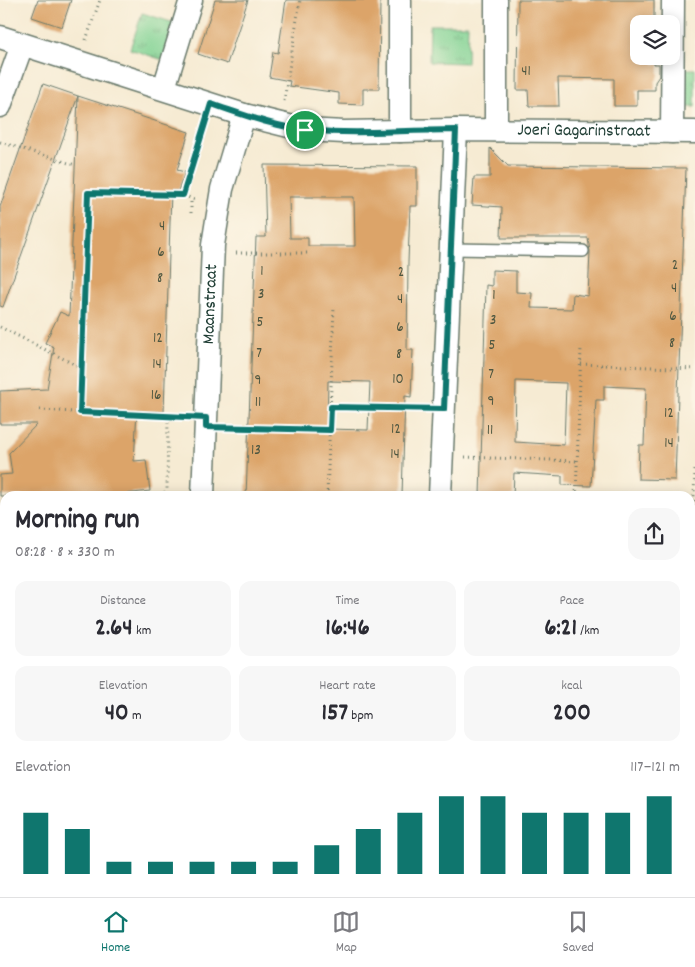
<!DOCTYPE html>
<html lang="en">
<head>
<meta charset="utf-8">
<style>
  :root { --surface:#fff; --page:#f7f7f7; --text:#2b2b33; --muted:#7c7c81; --line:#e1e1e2; --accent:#0f766e }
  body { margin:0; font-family:Dekko,sans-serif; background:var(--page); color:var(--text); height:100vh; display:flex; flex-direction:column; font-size:19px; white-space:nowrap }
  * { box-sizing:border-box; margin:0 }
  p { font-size:16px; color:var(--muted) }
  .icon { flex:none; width:28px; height:28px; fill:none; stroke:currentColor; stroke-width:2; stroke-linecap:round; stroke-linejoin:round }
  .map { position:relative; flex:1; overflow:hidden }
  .details { position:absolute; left:0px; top:491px; width:695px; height:406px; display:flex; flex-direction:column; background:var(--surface); border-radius:15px 15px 0 0; box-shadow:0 2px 12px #0003 }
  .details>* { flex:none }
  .fabs { position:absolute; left:630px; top:15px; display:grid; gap:10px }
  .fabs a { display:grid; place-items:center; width:50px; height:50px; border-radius:10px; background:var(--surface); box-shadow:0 2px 12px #0003; font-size:25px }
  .pin { position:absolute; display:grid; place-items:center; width:42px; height:42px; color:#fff; margin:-21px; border:2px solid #fff; border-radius:50%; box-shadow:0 1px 5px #0007 }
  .round { display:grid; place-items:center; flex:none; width:52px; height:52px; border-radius:15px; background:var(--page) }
  .overview { display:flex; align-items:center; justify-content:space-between; height:85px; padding:0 15px }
  h1 { font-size:28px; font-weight:700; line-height:38px }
  .figures { display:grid; grid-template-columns:repeat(3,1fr); gap:8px; height:85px; padding:5px 15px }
  .figures div { display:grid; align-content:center; border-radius:12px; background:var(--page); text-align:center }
  .figures b { font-size:25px; font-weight:700 }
  .figures small { font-size:14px; font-weight:400 }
  .figures p { font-size:14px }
  .chart { height:140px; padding:10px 15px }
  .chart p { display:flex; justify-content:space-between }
  .chart svg { width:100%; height:90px; margin-top:5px; stroke:var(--accent); stroke-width:6 }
  .tabs { display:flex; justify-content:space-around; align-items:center; height:70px; border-top:1px solid var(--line); background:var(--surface); font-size:14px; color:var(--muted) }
  .tabs a { display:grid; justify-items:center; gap:2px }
  .tabs .active { color:var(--accent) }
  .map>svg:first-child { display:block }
</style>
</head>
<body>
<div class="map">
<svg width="695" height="897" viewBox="0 0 695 897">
  <defs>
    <pattern id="park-tufts" width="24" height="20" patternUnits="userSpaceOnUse" patternTransform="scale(1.25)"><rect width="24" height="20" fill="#82d394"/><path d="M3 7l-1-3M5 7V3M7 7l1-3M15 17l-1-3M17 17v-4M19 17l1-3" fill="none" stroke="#6aac7a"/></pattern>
  </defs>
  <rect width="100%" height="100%" fill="#fcf5e5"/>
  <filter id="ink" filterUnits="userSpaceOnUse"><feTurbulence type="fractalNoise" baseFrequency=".02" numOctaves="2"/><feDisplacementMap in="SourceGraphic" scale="10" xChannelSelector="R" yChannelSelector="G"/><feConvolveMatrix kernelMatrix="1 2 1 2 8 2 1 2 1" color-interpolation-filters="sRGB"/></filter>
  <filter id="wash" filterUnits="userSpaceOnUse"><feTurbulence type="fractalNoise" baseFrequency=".0096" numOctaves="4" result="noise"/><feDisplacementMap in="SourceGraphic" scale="20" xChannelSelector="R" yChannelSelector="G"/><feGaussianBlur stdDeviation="1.12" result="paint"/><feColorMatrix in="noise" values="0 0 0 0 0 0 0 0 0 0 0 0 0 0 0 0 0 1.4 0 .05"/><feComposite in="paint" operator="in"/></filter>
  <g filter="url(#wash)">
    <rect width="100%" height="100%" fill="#f6ebd3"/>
    <g fill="url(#park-tufts)" stroke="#508864">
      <path d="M 142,13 L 178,24 L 166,61 L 130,49 Z"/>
      <path d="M 430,25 L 468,25 L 467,63 L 429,62 Z"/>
      <path d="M 681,69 L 695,69 L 695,107 L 684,107 Z"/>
    </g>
    <g id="blocks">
      <g fill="#dca469" fill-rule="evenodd">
        <path d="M 38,0 L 71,0 L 62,27 L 32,17 Z"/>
        <path d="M 215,0 L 248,0 L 227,64 L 198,54 Z"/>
        <path d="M 286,0 L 380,0 L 379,89 L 363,89 L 363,105 L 339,104 L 339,93 L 289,86 L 290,81 L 269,77 L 273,52 L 278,53 Z"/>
        <path d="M 518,0 L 654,0 L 654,24 L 639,24 L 639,56 L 654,56 L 654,64 L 659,64 L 659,76 L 655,82 L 655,90 L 637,90 L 637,106 L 614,106 L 614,79 L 558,78 L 559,106 L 529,106 L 528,90 L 517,90 Z"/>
        <path d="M 43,84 L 78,96 L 3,307 L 0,306 L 0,207 Z"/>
        <path d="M 78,96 L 189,132 L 177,170 L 185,172 L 178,191 L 171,191 L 164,412 L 137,411 L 134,461 L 146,460 L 150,491 L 107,496 L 0,496 L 0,475 L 12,474 L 9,453 L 37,424 L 0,424 L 0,391 L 47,389 L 54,347 L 45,343 L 60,312 L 69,316 Z"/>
        <path d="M 490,148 L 508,166 L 686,168 L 675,480 L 638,479 L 639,445 L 644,445 L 646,388 L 604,386 L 604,400 L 596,400 L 591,486 L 562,485 L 562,476 L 514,473 L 513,496 L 480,496 L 486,285 L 492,286 L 492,270 L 516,271 L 516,292 L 532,293 L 531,308 L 572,309 L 573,294 L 588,296 L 590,252 L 588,238 L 501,238 L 502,207 L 472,205 L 474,177 L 490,177 ZM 516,381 L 566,383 L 564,445 L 515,442 Z"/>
        <path d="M 264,165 L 417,166 L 417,206 L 410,206 L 408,263 L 407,350 L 413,350 L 411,397 L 405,396 L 402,496 L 246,496 L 256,237 L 266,237 ZM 289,197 L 354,197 L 355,246 L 308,246 L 308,238 L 290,238 ZM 328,381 L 370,382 L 368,430 L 327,429 Z"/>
      </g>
    </g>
  </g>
  <g filter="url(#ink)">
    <use href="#blocks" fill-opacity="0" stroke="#6a7a6c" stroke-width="1"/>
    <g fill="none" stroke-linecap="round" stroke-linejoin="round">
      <g stroke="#6a7a6c" stroke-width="14">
        <path id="service" d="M 451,249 L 583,251"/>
      </g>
      <g stroke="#6a7a6c" stroke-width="25">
        <g id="minor">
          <path d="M 400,0 L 400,131"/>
          <path d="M 496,0 L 496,130"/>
          <path id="s1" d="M 0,37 L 244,115 L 305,130 L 344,132 L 456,130 L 695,132"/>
          <path d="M 164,88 L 191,0"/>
          <path d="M 0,106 L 22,45"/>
          <path d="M 672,132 L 673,0"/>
          <path id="s2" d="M 203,496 L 213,245 L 222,189 L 244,115"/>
          <path d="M 440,496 L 456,130"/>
          <path d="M 0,551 L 5,552"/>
          <path d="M 690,707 L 695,707"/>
          <path d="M 0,824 L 5,824"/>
        </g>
      </g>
      <g stroke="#6a7a6c" stroke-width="3" stroke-dasharray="1 4" stroke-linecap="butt">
        <path d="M 86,40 L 100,0"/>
        <path d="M 284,101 L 300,0"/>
        <path d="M 0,142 L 75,165"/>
        <path d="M 183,195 L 204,128"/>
        <path d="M 191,213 L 191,198"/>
        <path d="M 236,253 L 310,253"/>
        <path d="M 0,327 L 82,368"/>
        <path d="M 581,364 L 695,369"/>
        <path d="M 331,407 L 420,408"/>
        <path d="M 40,410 L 182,418"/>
        <path d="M 80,412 L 88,193 L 183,195 L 195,200"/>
        <path d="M 230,428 L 330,430"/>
        <path d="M 465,457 L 577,461"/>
        <path d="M 161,496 L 167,490 L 168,417"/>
        <path d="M 327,496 L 334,307"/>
        <path d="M 576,496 L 581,348"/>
        <path d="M 690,601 L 695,470"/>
      </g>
      <use href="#service" stroke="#fff" stroke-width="11"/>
      <use href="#minor" stroke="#fff" stroke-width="22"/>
      <g stroke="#1f3d34" stroke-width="5.5">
        <g id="rail">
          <path d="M 690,863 L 695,862"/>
          <path d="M 690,879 L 695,878"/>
          <path d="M 498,897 L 523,892"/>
          <path d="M 589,897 L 615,892"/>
        </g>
      </g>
      <use href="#rail" stroke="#fcf5e5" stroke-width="4" stroke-dasharray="11" stroke-linecap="butt"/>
    </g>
  </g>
  <g fill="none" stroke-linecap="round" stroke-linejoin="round" filter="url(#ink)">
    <g stroke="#fff" stroke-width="10">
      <path id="route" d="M 211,104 C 242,114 275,127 307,130 C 356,135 407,130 456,130 L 444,409 L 331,407 L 330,430 L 206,427 L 206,418 L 80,412 L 88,193 L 183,195 Z"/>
    </g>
    <use href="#route" stroke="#0f766e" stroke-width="6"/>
  </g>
  <g text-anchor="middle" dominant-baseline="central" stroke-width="4" stroke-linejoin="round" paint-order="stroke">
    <g font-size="15" fill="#4e5741">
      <text x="526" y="72">41</text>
      <text x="162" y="227">4</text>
      <text x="161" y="253">6</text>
      <text x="675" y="266">2</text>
      <text x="262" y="272">1</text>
      <text x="401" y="273">2</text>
      <text x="160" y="279">8</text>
      <text x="674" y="289">4</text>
      <text x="261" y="295">3</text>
      <text x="494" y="296">1</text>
      <text x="400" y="300">4</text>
      <text x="673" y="317">6</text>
      <text x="493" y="321">3</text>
      <text x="260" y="323">5</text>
      <text x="400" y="328">6</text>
      <text x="158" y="339">12</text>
      <text x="672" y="344">8</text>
      <text x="492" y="346">5</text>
      <text x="259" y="354">7</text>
      <text x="399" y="355">8</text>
      <text x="157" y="365">14</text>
      <text x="491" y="375">7</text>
      <text x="398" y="380">10</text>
      <text x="258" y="381">9</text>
      <text x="156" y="396">16</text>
      <text x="491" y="402">9</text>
      <text x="258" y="403">11</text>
      <text x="669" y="414">12</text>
      <text x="396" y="430">12</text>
      <text x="490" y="431">11</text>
      <text x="669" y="444">14</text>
      <text x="256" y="451">13</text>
      <text x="395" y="455">14</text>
    </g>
    <g font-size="18" fill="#1f3d34" stroke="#fcf5e5">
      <text stroke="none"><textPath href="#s1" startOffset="598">Joeri Gagarinstraat</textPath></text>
      <text stroke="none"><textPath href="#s2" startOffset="192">Maanstraat</textPath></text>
    </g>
  </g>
</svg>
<div class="fabs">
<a><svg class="icon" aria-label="layers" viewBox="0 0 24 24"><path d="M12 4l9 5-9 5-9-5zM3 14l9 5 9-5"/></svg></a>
</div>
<div class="pin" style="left:305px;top:130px;background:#1e9e55"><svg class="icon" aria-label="arrive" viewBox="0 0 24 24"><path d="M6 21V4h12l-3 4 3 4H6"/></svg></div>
<section class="details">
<div class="overview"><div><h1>Morning run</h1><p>08:28 · 8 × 330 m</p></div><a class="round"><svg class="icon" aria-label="share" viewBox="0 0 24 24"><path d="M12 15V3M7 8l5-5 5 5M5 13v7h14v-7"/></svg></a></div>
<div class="figures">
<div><p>Distance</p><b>2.64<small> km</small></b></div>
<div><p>Time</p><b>16:46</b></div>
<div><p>Pace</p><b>6:21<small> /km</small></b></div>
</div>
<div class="figures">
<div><p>Elevation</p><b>40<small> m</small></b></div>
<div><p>Heart rate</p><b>157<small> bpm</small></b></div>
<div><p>kcal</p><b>200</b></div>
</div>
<div class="chart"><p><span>Elevation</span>117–121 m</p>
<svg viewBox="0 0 160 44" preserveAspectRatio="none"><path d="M5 44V14M15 44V22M25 44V38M35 44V38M45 44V38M55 44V38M65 44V38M75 44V30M85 44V22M95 44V14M105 44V6M115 44V6M125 44V14M135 44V14M145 44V14M155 44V6"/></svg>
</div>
</section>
</div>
<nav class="tabs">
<a class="active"><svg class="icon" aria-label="home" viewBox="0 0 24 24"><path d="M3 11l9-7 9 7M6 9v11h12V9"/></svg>Home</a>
<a><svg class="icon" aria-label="map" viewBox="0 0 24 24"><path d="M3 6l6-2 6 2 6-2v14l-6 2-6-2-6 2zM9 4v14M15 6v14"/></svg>Map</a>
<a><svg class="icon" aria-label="saved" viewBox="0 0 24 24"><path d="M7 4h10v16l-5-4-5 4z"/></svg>Saved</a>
</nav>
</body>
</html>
